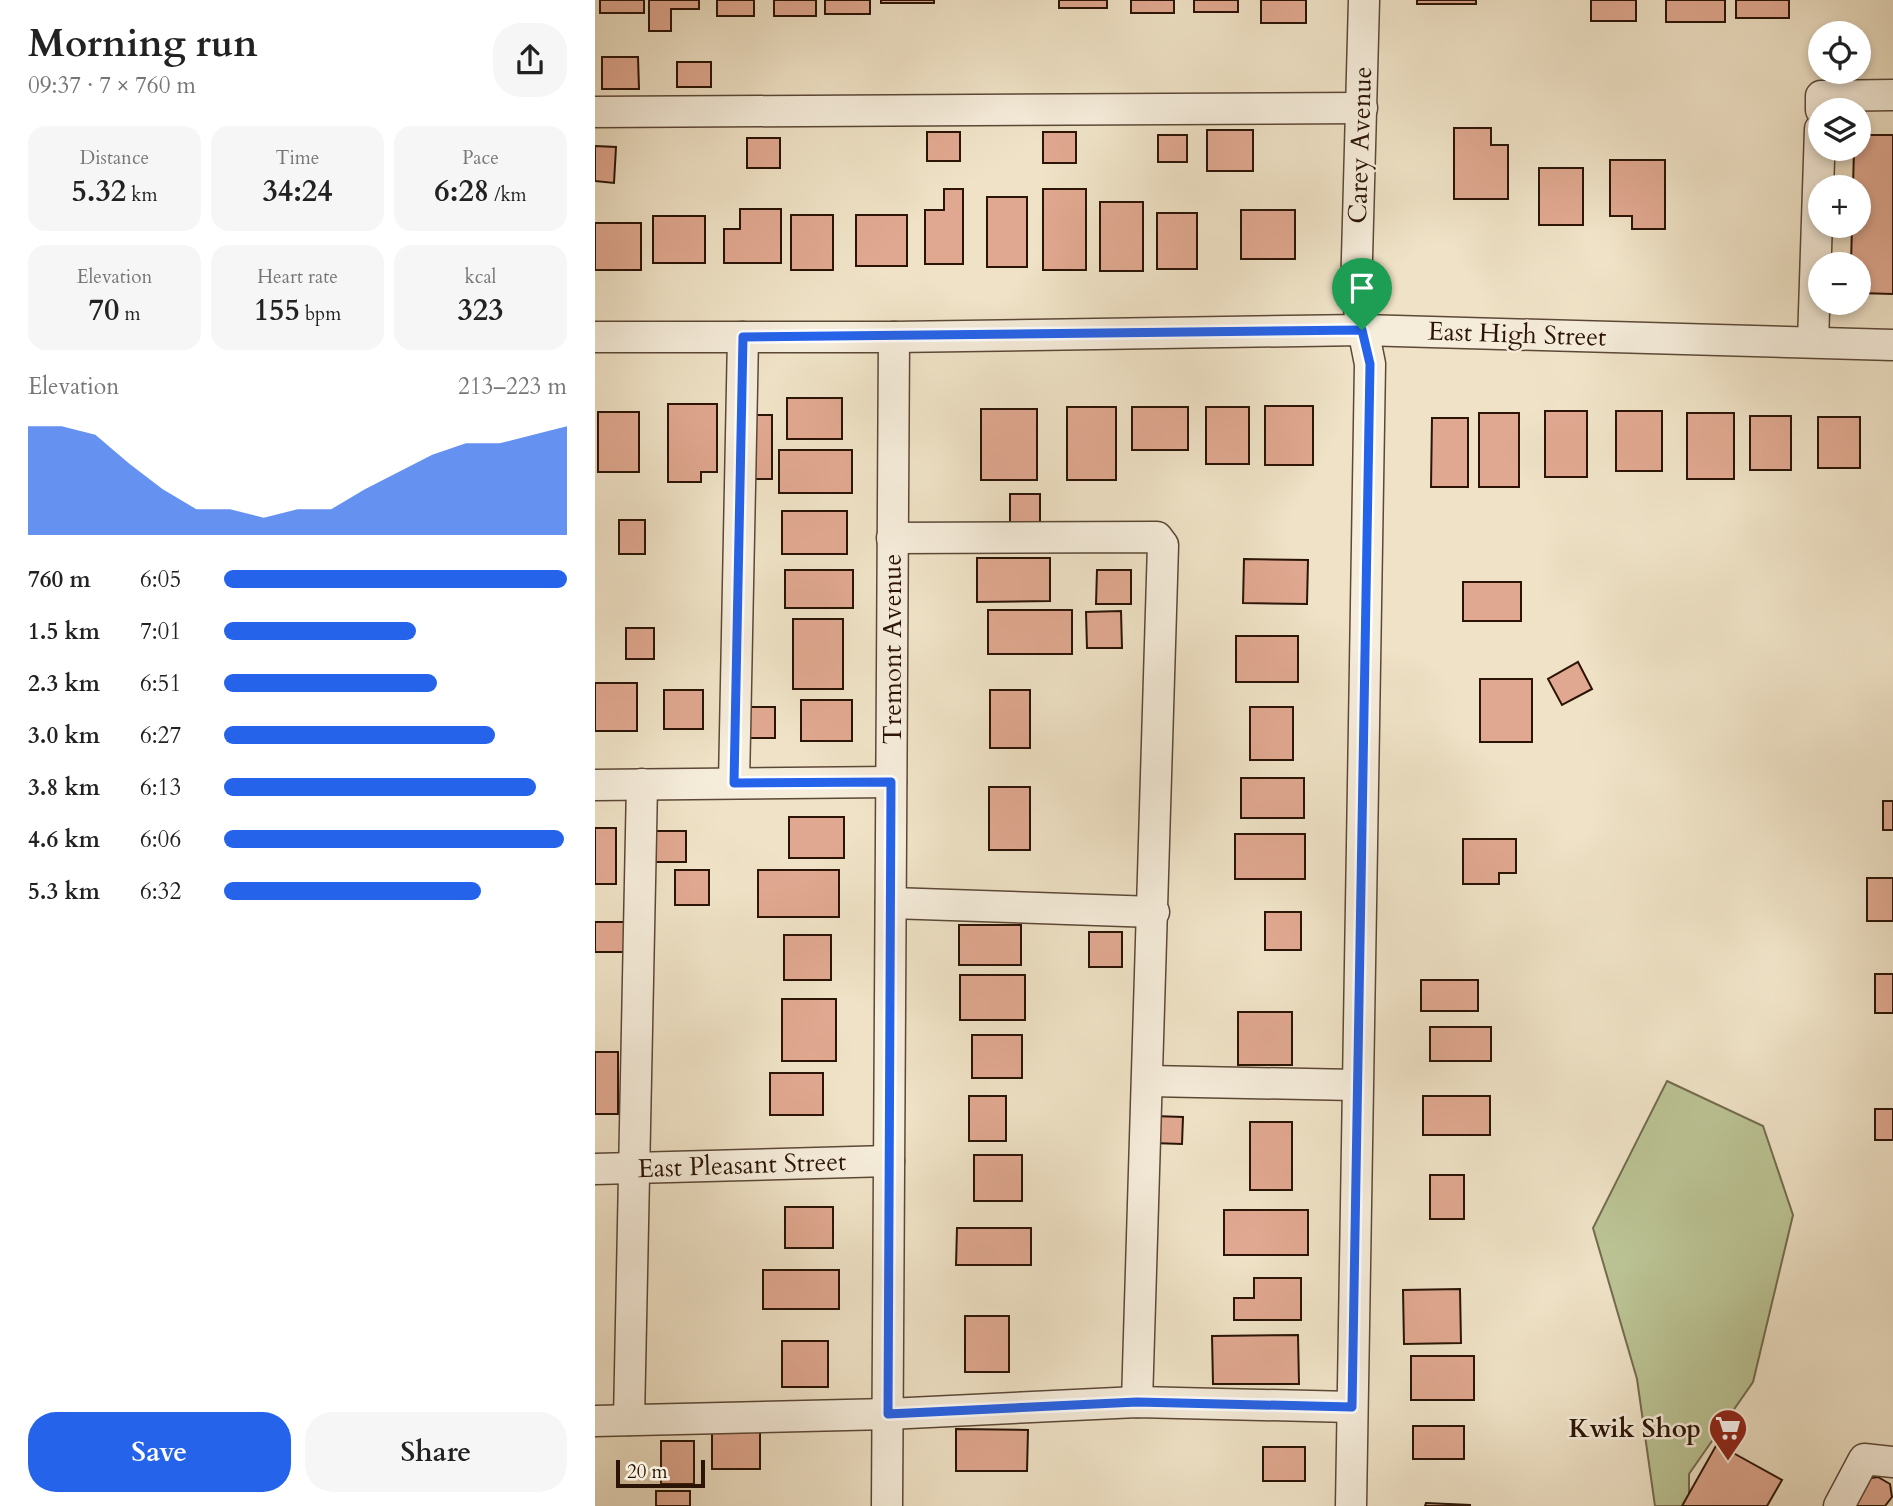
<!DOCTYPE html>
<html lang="en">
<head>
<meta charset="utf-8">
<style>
  :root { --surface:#fff; --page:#f6f6f6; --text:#222; --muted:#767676; --accent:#2563eb }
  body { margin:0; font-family:Cardo,serif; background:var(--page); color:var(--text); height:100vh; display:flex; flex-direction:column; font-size:26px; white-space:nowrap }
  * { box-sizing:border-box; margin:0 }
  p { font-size:23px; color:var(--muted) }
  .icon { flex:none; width:38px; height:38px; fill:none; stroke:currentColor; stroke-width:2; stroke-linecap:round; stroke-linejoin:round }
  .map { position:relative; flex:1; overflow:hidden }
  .details { display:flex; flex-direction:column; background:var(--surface); width:595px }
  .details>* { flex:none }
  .tools { position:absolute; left:1213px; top:21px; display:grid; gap:14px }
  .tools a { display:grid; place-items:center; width:63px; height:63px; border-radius:50%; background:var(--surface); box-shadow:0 4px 10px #0003; font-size:35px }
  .scale { position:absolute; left:21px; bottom:18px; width:89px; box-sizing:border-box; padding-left:7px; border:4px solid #2b1406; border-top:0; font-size:19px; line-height:24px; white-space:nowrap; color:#2b1406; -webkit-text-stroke:5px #f5ecda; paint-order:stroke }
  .pin { position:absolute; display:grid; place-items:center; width:60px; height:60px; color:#fff; margin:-72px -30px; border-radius:50% 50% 50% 0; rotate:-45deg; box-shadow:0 0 7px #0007 }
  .pin .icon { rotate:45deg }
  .round { display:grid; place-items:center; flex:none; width:74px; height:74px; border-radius:28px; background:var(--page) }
  .summary { display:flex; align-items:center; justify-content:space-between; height:119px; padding:0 28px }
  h1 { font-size:38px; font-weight:700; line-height:52px }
  .stats { display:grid; grid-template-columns:repeat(3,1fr); gap:10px; height:119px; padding:7px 28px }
  .stats div { display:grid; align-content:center; border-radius:18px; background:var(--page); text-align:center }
  .stats b { font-size:30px; font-weight:700 }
  .stats small { font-size:19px; font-weight:400 }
  .stats p { font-size:19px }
  .chart { height:196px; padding:14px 28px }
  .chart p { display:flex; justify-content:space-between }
  .chart svg { width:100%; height:126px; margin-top:7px; fill:var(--accent); opacity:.7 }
  .primary-button { display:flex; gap:14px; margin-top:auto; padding:14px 28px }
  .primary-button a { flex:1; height:80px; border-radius:28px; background:var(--accent); color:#fff; font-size:28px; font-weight:700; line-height:80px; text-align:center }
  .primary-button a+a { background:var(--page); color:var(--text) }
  ul { padding:0 28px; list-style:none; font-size:23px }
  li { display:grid; grid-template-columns:112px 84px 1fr; align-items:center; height:52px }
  li i { height:18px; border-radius:9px; background:var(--accent) }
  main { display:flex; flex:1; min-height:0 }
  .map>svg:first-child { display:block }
</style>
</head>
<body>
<main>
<section class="details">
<div class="summary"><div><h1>Morning run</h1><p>09:37 · 7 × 760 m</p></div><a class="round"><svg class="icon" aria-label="share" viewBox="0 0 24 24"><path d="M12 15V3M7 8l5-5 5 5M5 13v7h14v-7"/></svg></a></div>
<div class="stats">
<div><p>Distance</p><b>5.32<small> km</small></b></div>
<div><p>Time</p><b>34:24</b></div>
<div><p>Pace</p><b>6:28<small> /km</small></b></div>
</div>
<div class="stats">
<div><p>Elevation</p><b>70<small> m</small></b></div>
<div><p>Heart rate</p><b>155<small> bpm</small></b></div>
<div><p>kcal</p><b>323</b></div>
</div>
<div class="chart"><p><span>Elevation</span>213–223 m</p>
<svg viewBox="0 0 160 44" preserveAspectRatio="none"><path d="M0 44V6L10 6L20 9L30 19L40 28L50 35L60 35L70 38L80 35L90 35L100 28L110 22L120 16L130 12L140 12L150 9L160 6V44z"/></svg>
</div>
<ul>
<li><b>760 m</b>6:05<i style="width:100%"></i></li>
<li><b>1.5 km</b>7:01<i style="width:56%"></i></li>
<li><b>2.3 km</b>6:51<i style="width:62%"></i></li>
<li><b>3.0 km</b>6:27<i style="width:79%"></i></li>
<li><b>3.8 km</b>6:13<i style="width:91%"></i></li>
<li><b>4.6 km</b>6:06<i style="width:99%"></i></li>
<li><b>5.3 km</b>6:32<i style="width:75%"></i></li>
</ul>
<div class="primary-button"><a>Save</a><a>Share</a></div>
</section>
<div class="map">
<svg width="1298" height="1506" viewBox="0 0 1298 1506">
  <rect width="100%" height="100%" fill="#efe2c6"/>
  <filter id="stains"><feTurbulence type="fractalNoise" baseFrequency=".00286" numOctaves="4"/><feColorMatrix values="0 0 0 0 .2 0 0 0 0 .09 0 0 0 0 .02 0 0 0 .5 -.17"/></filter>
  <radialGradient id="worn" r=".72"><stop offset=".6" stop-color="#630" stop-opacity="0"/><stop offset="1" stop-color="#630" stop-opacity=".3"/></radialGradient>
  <path fill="#bbc394" stroke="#736c4d" stroke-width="2" d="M 1072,1081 L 1168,1126 L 1198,1215 L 1158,1382 L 1094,1474 L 1094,1506 L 1060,1506 L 1042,1379 L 998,1228 Z"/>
  <g fill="#e0a890" stroke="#2b1406" stroke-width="2">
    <rect x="5" y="0" width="44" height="13"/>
    <path d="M 54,0 L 104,0 L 104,9 L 76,9 L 76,31 L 54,31 Z"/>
    <rect x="122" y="0" width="37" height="16"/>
    <rect x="179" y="0" width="42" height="16"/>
    <rect x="230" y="0" width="45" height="14"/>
    <rect x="286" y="0" width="53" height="3"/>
    <rect x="464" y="0" width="48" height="8"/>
    <rect x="536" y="0" width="43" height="13"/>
    <rect x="599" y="0" width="44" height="12"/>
    <rect x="666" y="0" width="45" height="23"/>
    <rect x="822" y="0" width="59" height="4"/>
    <rect x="996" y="0" width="45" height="21"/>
    <rect x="1071" y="0" width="59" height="22"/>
    <rect x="1141" y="0" width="53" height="18"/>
    <path d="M 7,57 L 43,57 L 44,89 L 7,89 Z"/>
    <rect x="82" y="62" width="34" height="25"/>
    <path d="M 859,128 L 896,128 L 896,145 L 913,145 L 913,199 L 859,199 Z"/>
    <rect x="612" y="130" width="46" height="41"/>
    <rect x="332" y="132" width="33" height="29"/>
    <rect x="448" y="132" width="33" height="31"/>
    <rect x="563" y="135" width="29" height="27"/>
    <path d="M 1264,135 L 1298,135 L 1298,294 L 1264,293 L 1264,264 L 1256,264 L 1257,226 L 1264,226 L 1264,187 L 1258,187 L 1259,149 L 1264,149 Z"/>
    <rect x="152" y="138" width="33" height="30"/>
    <path d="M 0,146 L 21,147 L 19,183 L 0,181 Z"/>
    <path d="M 1015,160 L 1070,160 L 1070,229 L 1037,229 L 1037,216 L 1015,216 Z"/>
    <rect x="944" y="168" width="44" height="57"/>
    <path d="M 349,189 L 368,189 L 368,264 L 330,264 L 330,210 L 349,210 Z"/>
    <rect x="448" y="189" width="43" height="81"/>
    <rect x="392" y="197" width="40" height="70"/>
    <rect x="505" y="202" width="43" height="69"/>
    <path d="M 145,209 L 186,209 L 186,263 L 129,263 L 129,229 L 145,229 Z"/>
    <rect x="646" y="210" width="54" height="49"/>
    <rect x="562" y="213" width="40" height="56"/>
    <rect x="196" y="215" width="42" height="55"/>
    <rect x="261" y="215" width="51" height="51"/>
    <rect x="58" y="216" width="52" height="47"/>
    <rect x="0" y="223" width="46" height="47"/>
    <rect x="192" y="398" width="55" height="41"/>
    <path d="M 73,404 L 122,404 L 122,472 L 106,472 L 106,482 L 73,482 Z"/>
    <rect x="670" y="406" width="48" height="59"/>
    <rect x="472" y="407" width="49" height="73"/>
    <rect x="537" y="407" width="56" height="43"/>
    <rect x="611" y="407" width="43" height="57"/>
    <rect x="386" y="409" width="56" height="71"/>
    <rect x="950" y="411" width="42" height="66"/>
    <rect x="1021" y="411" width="46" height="60"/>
    <rect x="3" y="412" width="41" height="60"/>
    <rect x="884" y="413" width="40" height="74"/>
    <rect x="1092" y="413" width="47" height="66"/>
    <rect x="148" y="415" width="29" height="64"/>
    <rect x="1155" y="416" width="41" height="54"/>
    <rect x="1223" y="417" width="42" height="51"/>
    <path d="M 837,418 L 873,418 L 873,487 L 836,487 Z"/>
    <rect x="184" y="450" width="73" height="43"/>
    <rect x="415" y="494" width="30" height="31"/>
    <rect x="187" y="511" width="65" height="43"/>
    <rect x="24" y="520" width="26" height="34"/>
    <path d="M 382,558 L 455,558 L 455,601 L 382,602 Z"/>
    <path d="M 649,559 L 713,560 L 712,604 L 648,603 Z"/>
    <rect x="190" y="570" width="68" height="38"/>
    <path d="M 502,570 L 536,570 L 536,604 L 501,604 Z"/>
    <rect x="868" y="582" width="58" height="39"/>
    <rect x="393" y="610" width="84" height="44"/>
    <path d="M 526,611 L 527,648 L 492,648 L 491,612 Z"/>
    <rect x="198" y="619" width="50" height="70"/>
    <rect x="31" y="628" width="28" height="31"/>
    <rect x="641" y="636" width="62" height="46"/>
    <path d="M 983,662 L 997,689 L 967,705 L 953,679 Z"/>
    <rect x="885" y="679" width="52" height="63"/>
    <rect x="0" y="683" width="42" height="48"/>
    <rect x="69" y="690" width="39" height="39"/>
    <rect x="395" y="690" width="40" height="58"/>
    <rect x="206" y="700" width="51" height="41"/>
    <rect x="152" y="707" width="28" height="31"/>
    <rect x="655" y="707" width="43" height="53"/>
    <rect x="646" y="778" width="63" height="40"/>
    <rect x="394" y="787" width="41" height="63"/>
    <rect x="1288" y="801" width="10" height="29"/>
    <rect x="194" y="817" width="55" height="41"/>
    <rect x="0" y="828" width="21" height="56"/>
    <rect x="60" y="831" width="31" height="31"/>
    <rect x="640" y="834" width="70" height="45"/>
    <path d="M 868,839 L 921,839 L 921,873 L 904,873 L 904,884 L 868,884 Z"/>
    <rect x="80" y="870" width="34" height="35"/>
    <rect x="163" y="870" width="81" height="47"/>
    <rect x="1272" y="878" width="26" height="43"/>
    <rect x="670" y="912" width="36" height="38"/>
    <rect x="0" y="922" width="30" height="30"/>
    <rect x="364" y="925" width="62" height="40"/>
    <rect x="494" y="932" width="33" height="35"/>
    <rect x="189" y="935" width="47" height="45"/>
    <rect x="1280" y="974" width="18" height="39"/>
    <rect x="365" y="975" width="65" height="45"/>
    <rect x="826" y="980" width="57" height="31"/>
    <rect x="187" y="999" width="54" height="62"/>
    <rect x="643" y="1012" width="54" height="53"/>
    <rect x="835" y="1027" width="61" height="34"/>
    <rect x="377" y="1035" width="50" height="43"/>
    <rect x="0" y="1052" width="23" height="62"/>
    <rect x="175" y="1073" width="53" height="42"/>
    <rect x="374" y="1096" width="37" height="45"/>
    <rect x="828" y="1096" width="67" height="39"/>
    <rect x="1280" y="1109" width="18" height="31"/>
    <path d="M 559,1116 L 588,1117 L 587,1144 L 558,1143 Z"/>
    <rect x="655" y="1122" width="42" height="68"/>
    <rect x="379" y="1155" width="48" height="46"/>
    <rect x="835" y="1175" width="34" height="44"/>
    <rect x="190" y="1207" width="48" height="41"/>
    <rect x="629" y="1210" width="84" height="45"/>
    <path d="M 362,1228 L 436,1228 L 436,1265 L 361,1265 Z"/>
    <rect x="168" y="1270" width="76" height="39"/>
    <path d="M 659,1278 L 706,1278 L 706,1320 L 639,1320 L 639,1298 L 659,1298 Z"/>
    <path d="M 865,1289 L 866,1343 L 809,1344 L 808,1290 Z"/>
    <rect x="370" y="1316" width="44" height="56"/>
    <path d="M 703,1335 L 704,1384 L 618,1384 L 617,1336 Z"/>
    <rect x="187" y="1341" width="46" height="46"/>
    <rect x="816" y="1356" width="63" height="44"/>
    <rect x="818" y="1426" width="51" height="33"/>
    <rect x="117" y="1428" width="48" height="41"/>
    <path d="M 361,1429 L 433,1430 L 432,1471 L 361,1471 Z"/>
    <rect x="66" y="1441" width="33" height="43"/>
    <path d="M 1122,1444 L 1187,1480 L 1172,1506 L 1087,1506 Z"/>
    <rect x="668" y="1447" width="42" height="34"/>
    <path d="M 1283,1477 L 1295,1484 L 1297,1497 L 1290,1506 L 1251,1506 L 1269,1479 Z"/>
    <rect x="61" y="1491" width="34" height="15"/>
    <path d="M 831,1503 L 875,1505 L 875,1506 L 830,1506 Z"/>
  </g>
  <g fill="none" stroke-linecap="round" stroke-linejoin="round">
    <g stroke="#5c4836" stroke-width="33">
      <g id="minor">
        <path d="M 1226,110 L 1226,96 L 1298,95"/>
        <path d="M 0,112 L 767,108"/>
        <path d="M 0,337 L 299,337 L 767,330 L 1298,345"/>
        <path d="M 1218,342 L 1225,129"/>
        <path d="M 297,538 L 562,537 L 568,545 L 542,1402"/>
        <path d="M 139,783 L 148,337"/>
        <path d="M 0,785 L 296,782"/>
        <path d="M 296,903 L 559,912"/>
        <path d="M 553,1081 L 760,1085"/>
        <path d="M 0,1169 L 294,1161"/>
        <path d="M 34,1420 L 47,784"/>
        <path d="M 0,1421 L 293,1414 L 542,1402 L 757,1407"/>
        <path d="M 292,1506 L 299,337"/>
        <path d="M 756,1506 L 775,364 L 761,294 L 769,0"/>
        <path d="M 1244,1506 L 1269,1459 L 1298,1462"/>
      </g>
    </g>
    <use href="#minor" stroke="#f5ecda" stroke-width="30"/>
  </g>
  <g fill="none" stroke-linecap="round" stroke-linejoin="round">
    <g stroke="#fff" stroke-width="14">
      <path id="route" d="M 767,330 L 775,364 L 757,1407 L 542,1402 L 293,1414 L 296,782 L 139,783 L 148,337 Z"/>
    </g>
    <use href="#route" stroke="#2563eb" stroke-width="9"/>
  </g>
  <defs>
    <g id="supermarket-pin" transform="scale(2.0125)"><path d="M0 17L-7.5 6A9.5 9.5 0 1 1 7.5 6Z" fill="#8f2418" stroke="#f5ecda"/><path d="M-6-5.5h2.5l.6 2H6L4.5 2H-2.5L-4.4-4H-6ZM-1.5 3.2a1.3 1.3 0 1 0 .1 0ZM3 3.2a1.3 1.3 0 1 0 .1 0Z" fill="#fff"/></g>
  </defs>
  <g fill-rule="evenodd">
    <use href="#supermarket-pin" x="1133" y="1428"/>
  </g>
  <g text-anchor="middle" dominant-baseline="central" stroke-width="5" stroke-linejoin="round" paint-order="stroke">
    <g font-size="26" fill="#2b1406" stroke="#f5ecda">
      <text transform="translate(765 145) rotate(-88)">Carey Avenue</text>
      <text transform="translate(922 334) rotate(2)">East High Street</text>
      <text transform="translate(297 649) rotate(-90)">Tremont Avenue</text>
      <text transform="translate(147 1165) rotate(-2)">East Pleasant Street</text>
    </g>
    <g font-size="26" font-weight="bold" fill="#2b1406" stroke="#f5ecda" text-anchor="end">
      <text x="1106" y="1428">Kwik Shop</text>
    </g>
  </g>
  <rect width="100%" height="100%" filter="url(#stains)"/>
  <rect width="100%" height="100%" fill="url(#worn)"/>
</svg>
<div class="tools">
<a><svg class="icon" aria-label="locate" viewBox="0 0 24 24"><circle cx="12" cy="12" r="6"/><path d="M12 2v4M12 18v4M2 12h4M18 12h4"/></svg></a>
<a><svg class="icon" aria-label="layers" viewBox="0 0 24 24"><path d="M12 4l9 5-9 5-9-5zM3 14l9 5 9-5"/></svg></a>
<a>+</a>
<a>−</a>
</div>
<div class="scale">20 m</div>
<div class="pin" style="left:767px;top:330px;background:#1e9e55"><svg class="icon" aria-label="arrive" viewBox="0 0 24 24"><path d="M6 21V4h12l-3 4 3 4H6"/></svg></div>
</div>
</main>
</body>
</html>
